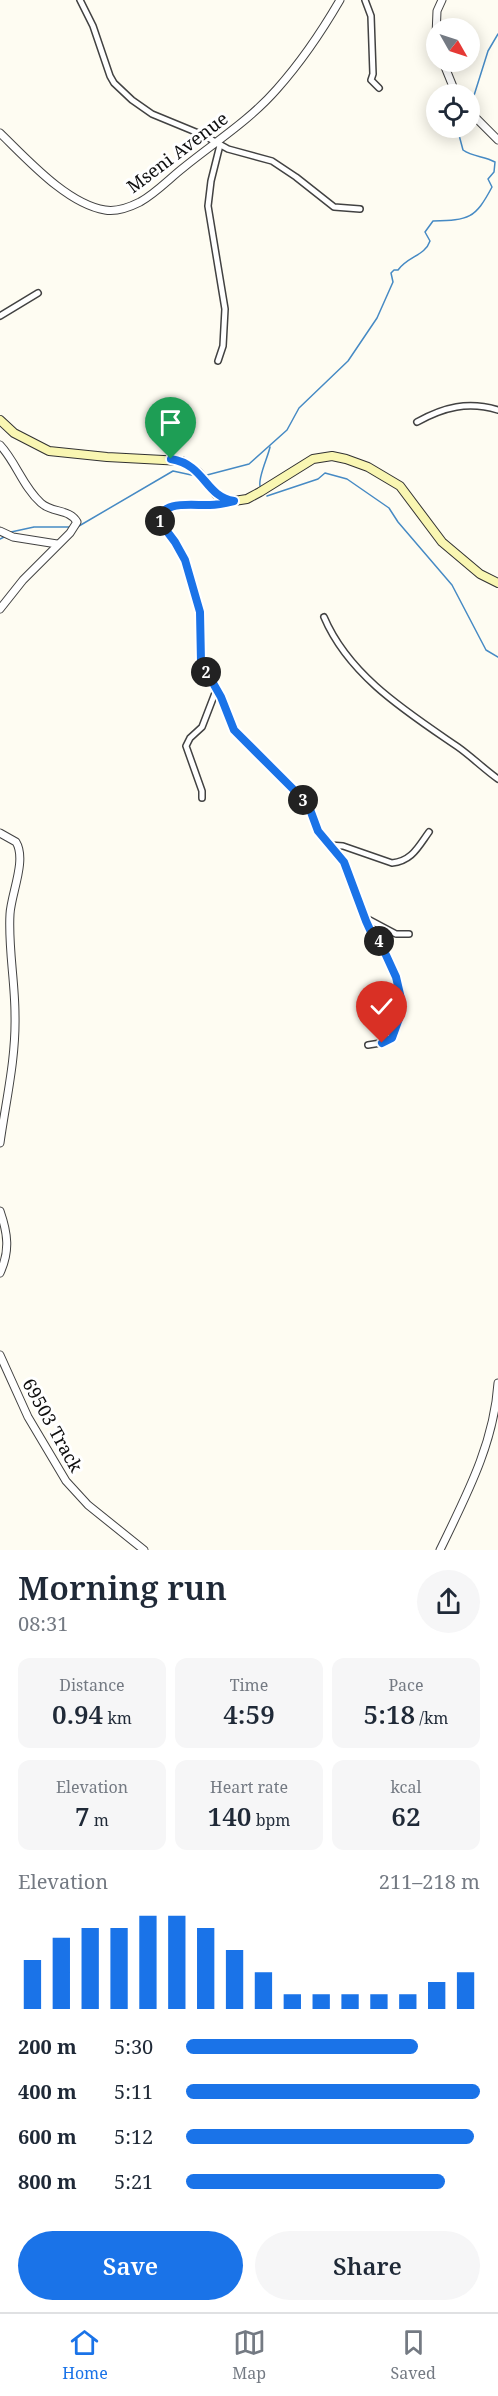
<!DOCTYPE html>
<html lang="en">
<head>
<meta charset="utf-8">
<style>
  :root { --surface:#fff; --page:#f6f6f7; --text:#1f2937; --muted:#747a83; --line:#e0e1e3; --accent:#1a73e8 }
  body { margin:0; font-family:"Noto Serif",serif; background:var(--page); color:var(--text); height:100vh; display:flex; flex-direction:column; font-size:22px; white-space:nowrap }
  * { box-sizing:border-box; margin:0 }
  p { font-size:20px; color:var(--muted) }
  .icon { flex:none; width:33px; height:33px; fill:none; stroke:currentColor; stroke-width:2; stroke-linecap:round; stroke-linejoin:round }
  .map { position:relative; height:1550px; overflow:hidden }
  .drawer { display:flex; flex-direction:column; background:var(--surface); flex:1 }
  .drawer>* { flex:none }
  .needle { width:39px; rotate:129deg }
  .fabs { position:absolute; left:426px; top:18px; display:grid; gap:12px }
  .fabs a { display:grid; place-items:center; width:54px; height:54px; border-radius:50%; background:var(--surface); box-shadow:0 3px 15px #0003; font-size:30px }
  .pin { position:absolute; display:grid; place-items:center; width:51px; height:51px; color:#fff; margin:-62px -26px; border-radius:50% 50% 50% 0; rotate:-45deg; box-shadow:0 0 6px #0007 }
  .pin .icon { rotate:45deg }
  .km { position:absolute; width:30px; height:30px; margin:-15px; border-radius:50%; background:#222; color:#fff; font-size:16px; line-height:30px; text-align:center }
  .round { display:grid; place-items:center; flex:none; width:63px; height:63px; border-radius:32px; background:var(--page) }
  .headline { display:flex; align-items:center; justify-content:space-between; height:102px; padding:0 18px }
  h1 { font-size:33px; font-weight:600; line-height:45px }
  .metrics { display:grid; grid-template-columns:repeat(3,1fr); gap:9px; height:102px; padding:6px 18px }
  .metrics div { display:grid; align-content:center; border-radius:12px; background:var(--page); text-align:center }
  .metrics b { font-size:26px; font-weight:600 }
  .metrics small { font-size:16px; font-weight:400 }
  .metrics p { font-size:16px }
  .chart { height:168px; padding:12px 18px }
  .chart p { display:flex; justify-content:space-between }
  .chart svg { width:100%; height:108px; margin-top:6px; stroke:var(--accent); stroke-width:6 }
  .button { display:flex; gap:12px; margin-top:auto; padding:12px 18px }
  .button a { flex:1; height:69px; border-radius:36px; background:var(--accent); color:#fff; font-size:24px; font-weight:600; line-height:69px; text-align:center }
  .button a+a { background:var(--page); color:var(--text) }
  ul { padding:0 18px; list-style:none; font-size:20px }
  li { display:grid; grid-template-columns:96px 72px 1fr; align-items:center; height:45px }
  li i { height:15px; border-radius:8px; background:var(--accent) }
  .menu { display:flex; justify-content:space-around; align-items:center; height:84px; border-top:2px solid var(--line); background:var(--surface); font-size:16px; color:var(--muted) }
  .menu a { display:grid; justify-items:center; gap:3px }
  .menu .on { color:var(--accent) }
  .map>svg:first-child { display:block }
</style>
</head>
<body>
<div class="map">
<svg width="498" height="1550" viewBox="0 0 498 1550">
  <rect width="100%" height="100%" fill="#fefcf2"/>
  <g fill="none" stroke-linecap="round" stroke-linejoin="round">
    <g stroke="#468ac4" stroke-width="1.5">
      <path d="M 471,105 L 488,51 L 498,34"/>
      <path d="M 207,475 L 249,464 L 287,430 L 299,408 L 348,361 L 377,318 L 393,282 L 391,273 L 394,270 L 398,270 C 408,256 425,256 430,241 L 425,232 L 433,221 C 469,220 475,219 492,187 L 488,179 L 494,172 L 495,162 C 484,156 473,157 463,150 L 459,135 L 461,128"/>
      <path d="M 260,486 C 258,477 268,457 270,447"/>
      <path d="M 267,496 L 318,479 L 325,473 L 347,479 L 389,508 L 398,522 L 452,585 L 486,650 L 498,657"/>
      <path d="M 79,526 L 173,471 L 196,476"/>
      <path d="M 11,532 L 34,527 L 70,527"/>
      <path d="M 0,539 L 4,537"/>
    </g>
    <g stroke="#424242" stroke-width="8">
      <g id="minor">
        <path d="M 80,0 L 93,26 L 110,76 L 114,83 L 132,100 L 152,114 L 203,135 L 228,149 L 272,161 L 296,177 L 334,207 L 360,209"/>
        <path d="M 365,0 L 371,16 L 373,74 L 371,80 L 379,88"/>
        <path d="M 0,316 L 38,293"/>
        <path d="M 218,361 L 223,346 L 225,309 L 208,206 L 211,181 L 220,145"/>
        <path d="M 417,422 C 444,407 468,401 498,410"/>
        <path d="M 232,501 C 224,504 217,505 208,505 C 194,506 159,499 160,522 L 175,542 L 185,560 L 200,612 L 201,662 L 221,697 L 234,730 L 308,804 L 318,831 L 344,862 L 366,921 L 371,932 L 380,942 L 396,977 L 400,991 L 402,1003 L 401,1013 L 392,1038 L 387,1042 L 368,1045"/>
        <path d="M 324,617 C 349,676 407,712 458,747 C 472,757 484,769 498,779"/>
        <path d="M 202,798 L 202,791 L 186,746 L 190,738 L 202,727 L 217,688"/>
        <path d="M 329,845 L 343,846 L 392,863 C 412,861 418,847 429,832"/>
        <path d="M 364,917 L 396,934 L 409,934"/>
      </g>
    </g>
    <g stroke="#424242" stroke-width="9">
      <g id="tertiary">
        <path d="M 436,36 L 437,11 L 442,0"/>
        <path d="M 443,62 L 456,94"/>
        <path d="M 470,112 L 498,140"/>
        <path d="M 0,133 C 27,159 67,204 105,210 C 116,212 130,207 140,202 C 156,193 169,179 183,168 C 215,142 250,120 277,89 C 301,62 322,31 340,0"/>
        <path d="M 0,445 C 16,462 23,487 41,503 C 52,513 70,509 77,522 L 70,533 L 23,580 L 0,609"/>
        <path d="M 0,531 L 13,537 L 57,544"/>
        <path d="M 0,833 L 16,842 C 27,860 11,894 10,914 C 8,947 15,981 15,1015 C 16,1059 6,1100 0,1143"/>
        <path d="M 0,1211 C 8,1234 10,1251 0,1273"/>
        <path d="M 0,1355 L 28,1417 L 66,1481 L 88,1505 L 144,1550"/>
        <path d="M 440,1550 C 466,1496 494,1444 498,1383"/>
      </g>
    </g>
    <g stroke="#313131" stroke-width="10">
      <path id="secondary" d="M 0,420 L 14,433 L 49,451 L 107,457 L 182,461 L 198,472 L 216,494 L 224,499 L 234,501 L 247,499 L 260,492 L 313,459 L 332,456 L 346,459 L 368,467 L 400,486 L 442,542 L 480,574 L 498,583"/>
    </g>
    <use href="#minor" stroke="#fff" stroke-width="5"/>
    <use href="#tertiary" stroke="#fff" stroke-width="7"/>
    <use href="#secondary" stroke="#f9f6b2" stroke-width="8"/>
  </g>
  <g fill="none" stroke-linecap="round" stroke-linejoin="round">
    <g stroke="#fff" stroke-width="12">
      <path id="route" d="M 171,459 C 206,465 204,496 234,501 C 226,503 218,505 210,505 C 195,506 159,499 160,522 L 175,542 L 185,560 L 200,612 L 201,662 L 221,697 L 234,730 L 308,804 L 318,831 L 344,862 L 366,921 L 371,932 L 380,942 L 396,977 L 402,1003 L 401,1013 L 392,1038 L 382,1043"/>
    </g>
    <use href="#route" stroke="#1a73e8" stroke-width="8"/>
  </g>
  <g text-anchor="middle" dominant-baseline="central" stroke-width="6" stroke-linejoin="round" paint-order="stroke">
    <g font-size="18" fill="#0f0f0f" stroke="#fff">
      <text transform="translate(177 152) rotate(-37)">Mseni Avenue</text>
      <text transform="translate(53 1425) rotate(61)">69503 Track</text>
    </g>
  </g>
</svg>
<div class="fabs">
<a><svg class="needle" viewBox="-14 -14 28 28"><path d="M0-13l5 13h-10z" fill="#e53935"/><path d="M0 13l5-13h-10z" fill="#747a83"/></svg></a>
<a><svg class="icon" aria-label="locate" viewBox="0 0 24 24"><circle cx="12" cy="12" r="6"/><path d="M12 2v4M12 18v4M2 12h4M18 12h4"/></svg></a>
</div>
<div class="pin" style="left:171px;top:459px;background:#1e9e55"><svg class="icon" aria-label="arrive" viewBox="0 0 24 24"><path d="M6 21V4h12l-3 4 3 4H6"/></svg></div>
<div class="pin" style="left:382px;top:1043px;background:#d93025"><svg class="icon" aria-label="check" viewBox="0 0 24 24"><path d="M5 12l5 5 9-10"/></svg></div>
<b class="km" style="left:160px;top:521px">1</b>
<b class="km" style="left:206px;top:672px">2</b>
<b class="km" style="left:303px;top:800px">3</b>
<b class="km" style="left:379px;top:941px">4</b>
</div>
<section class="drawer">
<div class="headline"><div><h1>Morning run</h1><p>08:31</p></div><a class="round"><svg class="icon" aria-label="share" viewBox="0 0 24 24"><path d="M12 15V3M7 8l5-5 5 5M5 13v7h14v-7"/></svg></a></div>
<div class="metrics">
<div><p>Distance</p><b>0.94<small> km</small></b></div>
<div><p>Time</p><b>4:59</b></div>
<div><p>Pace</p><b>5:18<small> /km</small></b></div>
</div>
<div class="metrics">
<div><p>Elevation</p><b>7<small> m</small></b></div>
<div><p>Heart rate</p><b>140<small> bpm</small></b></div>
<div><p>kcal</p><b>62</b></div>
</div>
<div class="chart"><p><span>Elevation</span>211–218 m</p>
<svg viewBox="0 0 160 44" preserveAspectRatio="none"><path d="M5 44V24M15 44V15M25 44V11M35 44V11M45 44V6M55 44V6M65 44V11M75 44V20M85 44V29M95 44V38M105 44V38M115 44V38M125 44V38M135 44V38M145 44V33M155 44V29"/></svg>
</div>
<ul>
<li><b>200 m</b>5:30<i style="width:79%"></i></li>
<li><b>400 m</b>5:11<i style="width:100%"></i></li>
<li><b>600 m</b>5:12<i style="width:98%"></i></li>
<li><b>800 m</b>5:21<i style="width:88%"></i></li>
</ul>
<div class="button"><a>Save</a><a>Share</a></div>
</section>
<nav class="menu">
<a class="on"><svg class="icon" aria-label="home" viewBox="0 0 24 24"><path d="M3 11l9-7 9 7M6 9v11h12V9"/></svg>Home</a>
<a><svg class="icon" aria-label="map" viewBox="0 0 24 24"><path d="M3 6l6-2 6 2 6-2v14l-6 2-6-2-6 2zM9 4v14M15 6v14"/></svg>Map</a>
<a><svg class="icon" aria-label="saved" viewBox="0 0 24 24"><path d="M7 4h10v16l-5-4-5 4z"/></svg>Saved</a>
</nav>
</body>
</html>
